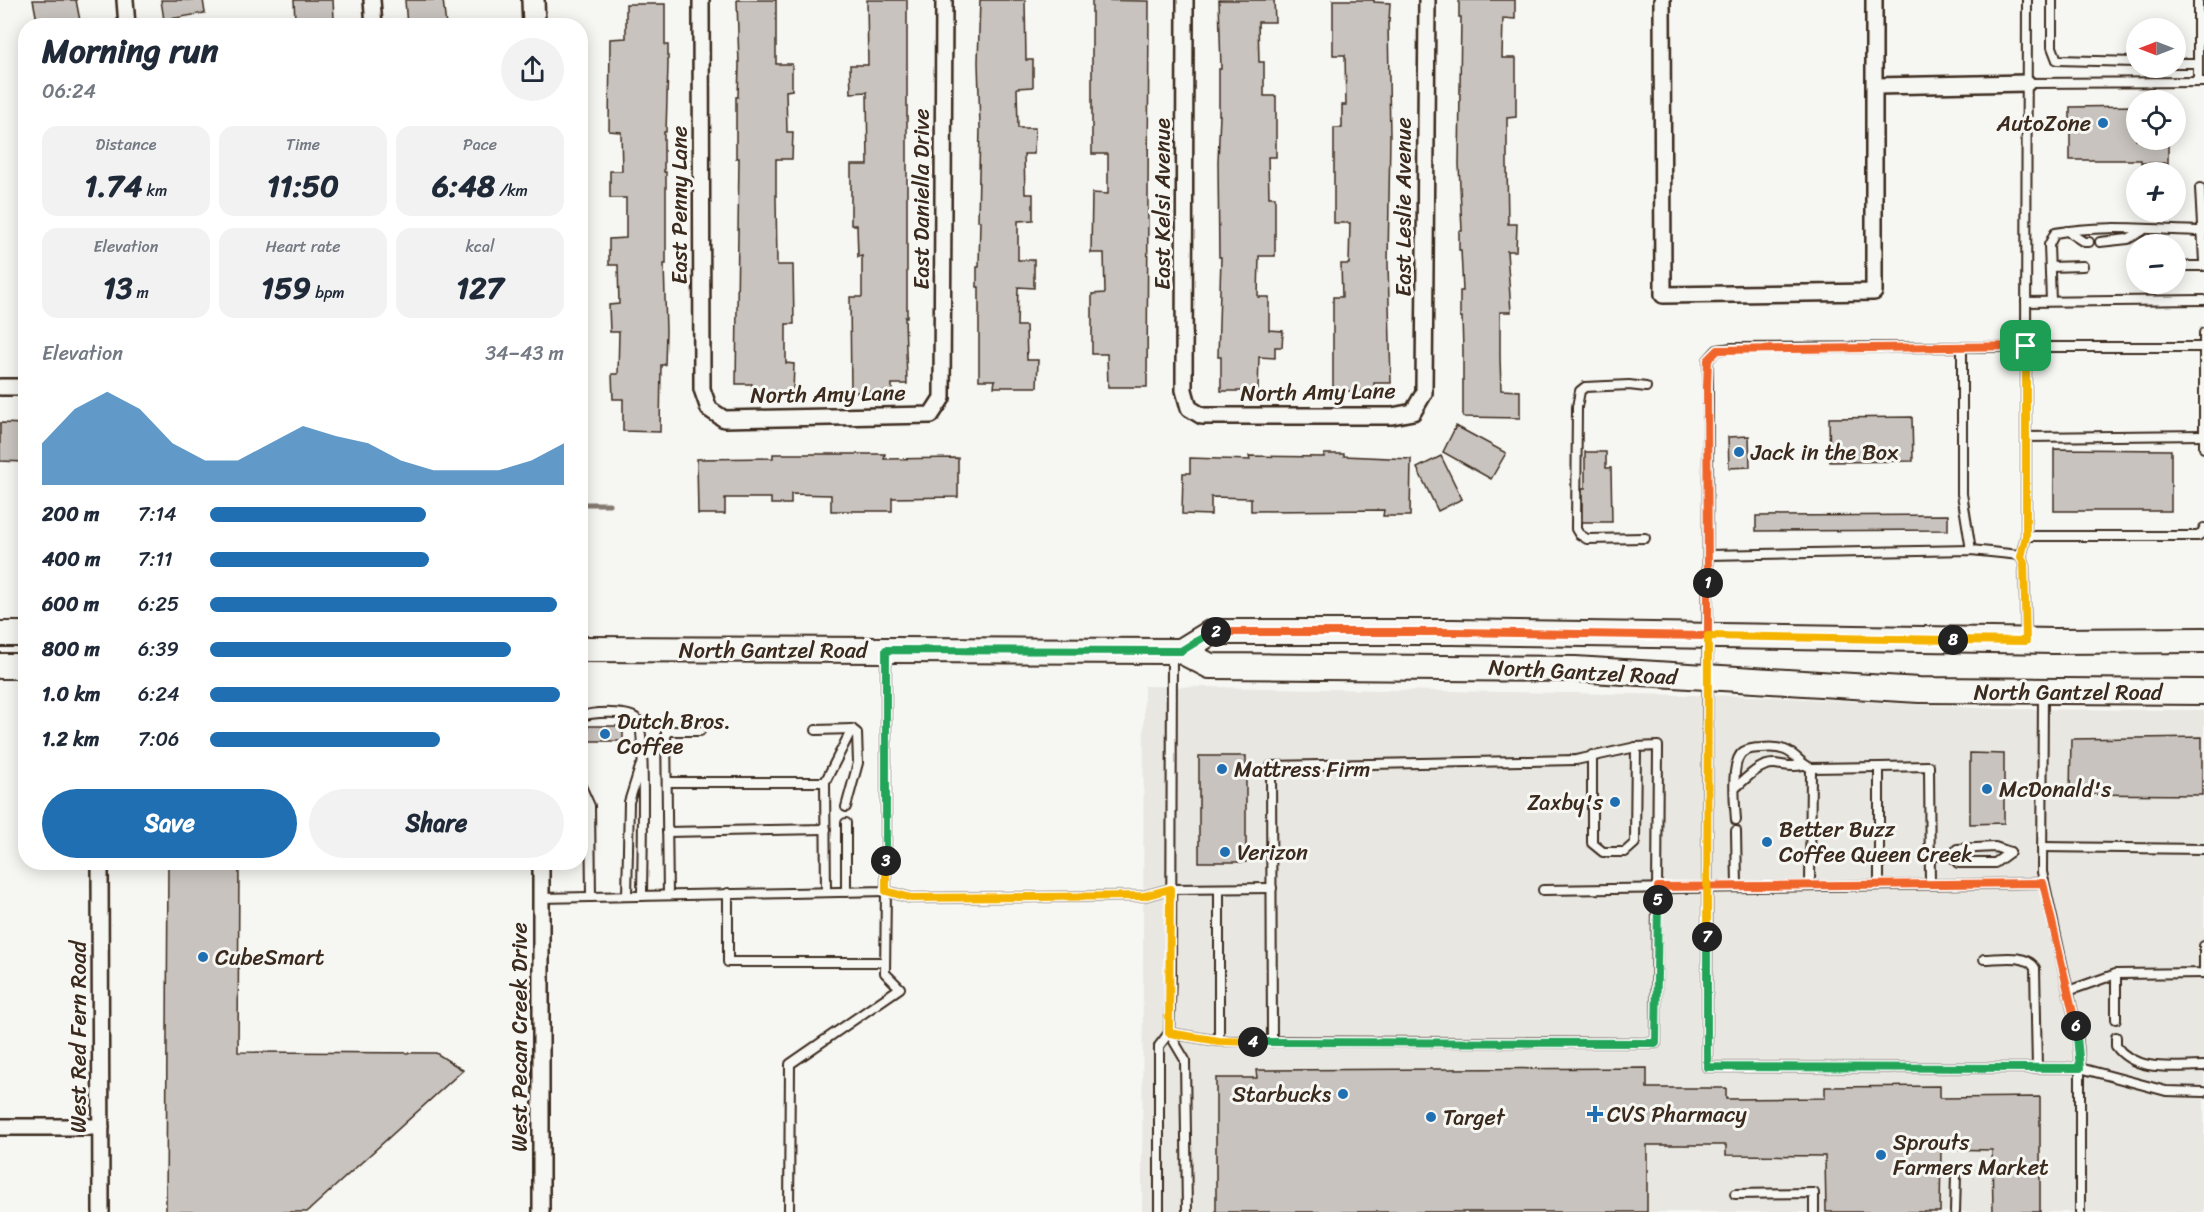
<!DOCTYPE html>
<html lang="en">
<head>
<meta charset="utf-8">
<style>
  :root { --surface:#fff; --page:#f2f2f3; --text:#1f2937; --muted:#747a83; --accent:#1f6fb2 }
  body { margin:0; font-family:Sriracha,sans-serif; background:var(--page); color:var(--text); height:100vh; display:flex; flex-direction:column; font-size:22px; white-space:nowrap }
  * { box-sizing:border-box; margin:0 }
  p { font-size:20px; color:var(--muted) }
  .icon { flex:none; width:33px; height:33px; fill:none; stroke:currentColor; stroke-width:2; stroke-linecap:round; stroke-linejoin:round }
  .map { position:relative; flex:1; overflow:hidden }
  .side { position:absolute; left:18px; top:18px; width:570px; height:852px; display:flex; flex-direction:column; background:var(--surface); border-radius:24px; box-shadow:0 3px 15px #0003 }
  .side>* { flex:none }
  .needle { width:39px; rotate:270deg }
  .tools { position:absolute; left:2126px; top:18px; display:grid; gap:12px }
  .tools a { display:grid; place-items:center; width:60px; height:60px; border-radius:50%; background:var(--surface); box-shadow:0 3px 15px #0003; font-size:30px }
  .pin { position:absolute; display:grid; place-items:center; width:51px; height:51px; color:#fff; margin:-26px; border-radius:12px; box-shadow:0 3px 9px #0006 }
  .km { position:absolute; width:30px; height:30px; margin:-15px; border-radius:50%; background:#222; color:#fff; font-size:16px; line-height:30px; text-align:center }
  .round { display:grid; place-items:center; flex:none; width:63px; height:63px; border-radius:32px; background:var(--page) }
  .headline { display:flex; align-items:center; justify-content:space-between; height:102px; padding:0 24px }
  h1 { font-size:33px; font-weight:800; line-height:45px }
  .figures { display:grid; grid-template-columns:repeat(3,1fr); gap:9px; height:102px; padding:6px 24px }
  .figures div { display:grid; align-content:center; border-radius:15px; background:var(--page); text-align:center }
  .figures b { font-size:30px; font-weight:800 }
  .figures small { font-size:16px; font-weight:400 }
  .figures p { font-size:16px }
  .chart { height:168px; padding:12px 24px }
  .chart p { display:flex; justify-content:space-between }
  .chart svg { width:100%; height:108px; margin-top:6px; fill:var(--accent); opacity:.7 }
  .button { display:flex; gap:12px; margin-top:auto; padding:12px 24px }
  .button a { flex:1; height:69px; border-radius:36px; background:var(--accent); color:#fff; font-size:24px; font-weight:800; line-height:69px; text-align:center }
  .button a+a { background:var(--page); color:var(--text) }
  ul { padding:0 24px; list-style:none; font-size:20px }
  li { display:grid; grid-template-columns:96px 72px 1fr; align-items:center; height:45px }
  li i { height:15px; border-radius:8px; background:var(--accent) }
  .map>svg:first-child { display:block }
</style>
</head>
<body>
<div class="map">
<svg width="2204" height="1212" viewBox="0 0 2204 1212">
  <rect width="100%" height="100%" fill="#f6f6f2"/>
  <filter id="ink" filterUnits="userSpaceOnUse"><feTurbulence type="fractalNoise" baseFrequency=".0167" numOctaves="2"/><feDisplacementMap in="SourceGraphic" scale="12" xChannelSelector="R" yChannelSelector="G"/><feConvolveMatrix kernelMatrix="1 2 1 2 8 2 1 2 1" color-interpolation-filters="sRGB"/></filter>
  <g filter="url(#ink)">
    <path fill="#e8e7e2" d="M 1144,686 L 1752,696 L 1998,709 L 2204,710 L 2204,1212 L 1142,1212 Z"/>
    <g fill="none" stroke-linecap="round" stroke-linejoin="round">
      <path stroke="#857a71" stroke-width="5" d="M 580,504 L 609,504"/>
    </g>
    <g fill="#c8c3be" stroke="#3b2a1e" stroke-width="1.5">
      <path d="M 33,0 L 76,0 L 81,26 L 38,26 Z"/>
      <path d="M 161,0 L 203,0 L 205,13 L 164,20 Z"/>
      <path d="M 294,0 L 333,0 L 334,19 L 295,20 Z"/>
      <path d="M 405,0 L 443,0 L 446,26 L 407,26 Z"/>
      <path d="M 737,0 L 776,0 L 776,64 L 792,64 L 792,90 L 786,91 L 787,132 L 793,132 L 792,159 L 776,159 L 776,198 L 777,265 L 793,265 L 794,324 L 786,324 L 786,363 L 794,364 L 793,392 L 752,390 L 752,384 L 736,384 L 739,158 L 736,158 L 736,97 L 738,97 L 739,65 Z"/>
      <path d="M 867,0 L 907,0 L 907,317 L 905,317 L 907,384 L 892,384 L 892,391 L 851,392 L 850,297 L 862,297 L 862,256 L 858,257 L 857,225 L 851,225 L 851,165 L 868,165 L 867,92 L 851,93 L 850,65 L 868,65 Z"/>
      <path d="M 980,0 L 1025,0 L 1026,60 L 1033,60 L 1033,87 L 1017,88 L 1018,128 L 1035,128 L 1034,154 L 1024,154 L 1025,194 L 1033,194 L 1033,220 L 1018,221 L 1018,260 L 1034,260 L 1034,288 L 1018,287 L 1017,326 L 1026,326 L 1027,360 L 1038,360 L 1037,387 L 994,387 L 995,380 L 979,380 L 979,287 L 977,287 L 977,267 L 979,267 L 980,221 L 978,221 L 980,127 L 978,62 Z"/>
      <path d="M 1092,0 L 1149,1 L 1147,387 L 1108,387 L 1107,354 L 1092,354 L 1092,294 L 1105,293 L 1104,253 L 1091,253 L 1092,193 L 1108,194 L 1108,154 L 1092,154 Z"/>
      <path d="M 1219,0 L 1274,0 L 1275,22 L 1258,22 L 1259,62 L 1264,62 L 1264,96 L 1276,96 L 1276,157 L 1268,157 L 1269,197 L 1275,197 L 1275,256 L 1259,256 L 1258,297 L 1269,297 L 1269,330 L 1283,331 L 1282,347 L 1275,347 L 1275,358 L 1259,357 L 1258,391 L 1221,391 L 1221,357 L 1218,357 L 1221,257 L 1219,257 L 1218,162 L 1220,115 L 1219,115 L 1219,69 L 1221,69 Z"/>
      <path d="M 1333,0 L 1374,0 L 1374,2 L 1390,3 L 1389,22 L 1388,22 L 1390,136 L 1388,263 L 1391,383 L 1374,383 L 1374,391 L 1333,391 L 1333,297 L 1342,297 L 1341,264 L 1349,264 L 1350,223 L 1334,223 L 1334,128 L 1342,128 L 1342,105 L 1346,105 L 1345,55 L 1333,55 Z"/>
      <path d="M 1459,0 L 1515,0 L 1515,19 L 1503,18 L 1502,58 L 1516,58 L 1516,117 L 1507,118 L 1507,164 L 1508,224 L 1517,224 L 1516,251 L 1507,251 L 1511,312 L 1500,312 L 1500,357 L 1501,390 L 1520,391 L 1520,418 L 1463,417 L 1463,350 L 1462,317 L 1460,317 L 1460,291 L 1463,291 L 1461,250 L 1459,250 L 1459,231 L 1462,231 L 1459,164 L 1461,17 L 1459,17 Z"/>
      <path d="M 626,4 L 665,4 L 665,45 L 668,45 L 668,64 L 666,132 L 664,132 L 664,172 L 666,172 L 666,264 L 664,264 L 666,331 L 665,365 L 661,365 L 660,432 L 623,431 L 623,399 L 613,399 L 612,374 L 618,374 L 619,332 L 610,332 L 609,305 L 619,304 L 618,265 L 609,265 L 609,239 L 626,238 L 626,198 L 610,198 L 610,171 L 622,171 L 621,132 L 609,131 L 610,39 L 626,38 Z"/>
      <path d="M 2136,106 L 2136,140 L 2168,140 L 2168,163 L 2141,163 L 2141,160 L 2070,160 L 2070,107 Z"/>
      <path d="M 1912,417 L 1913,461 L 1830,462 L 1829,418 Z"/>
      <path d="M 0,423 L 26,424 L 26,462 L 0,461 Z"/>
      <path d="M 1456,426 L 1506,453 L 1491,479 L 1443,452 Z"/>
      <path d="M 1749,436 L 1750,467 L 1729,468 L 1728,437 Z"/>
      <path d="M 2054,449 L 2171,450 L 2171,511 L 2054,511 Z"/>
      <path d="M 1585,452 L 1606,452 L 1606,468 L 1611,468 L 1612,522 L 1582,522 L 1582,488 L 1585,488 Z"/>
      <path d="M 773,454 L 885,454 L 884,459 L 958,458 L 958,497 L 892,498 L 892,511 L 831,511 L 831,495 L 791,494 L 791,504 L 771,504 L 771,498 L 725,498 L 725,514 L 698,514 L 697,459 L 773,458 Z"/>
      <path d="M 1324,454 L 1344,454 L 1344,456 L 1411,459 L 1410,516 L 1383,516 L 1384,510 L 1251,511 L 1251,498 L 1211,497 L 1211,515 L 1182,514 L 1183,473 L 1190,473 L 1190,458 L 1250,460 L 1249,456 L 1324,457 Z"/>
      <path d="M 1441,456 L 1462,499 L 1438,511 L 1417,468 Z"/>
      <path d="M 1948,515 L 1948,530 L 1756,531 L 1756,516 Z"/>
      <rect x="588" y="726" width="35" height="15"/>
      <path d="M 2202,737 L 2202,795 L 2070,794 L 2071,739 Z"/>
      <path d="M 1970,753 L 2004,754 L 2004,823 L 1970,824 Z"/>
      <rect x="1199" y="756" width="47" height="106"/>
      <path d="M 168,862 L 239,862 L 238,1052 L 436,1053 L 463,1070 L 307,1212 L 166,1212 Z"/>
      <path d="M 1647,1068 L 1647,1088 L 1726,1088 L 1726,1099 L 1825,1098 L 1825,1087 L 1940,1086 L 1940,1098 L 2040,1097 L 2040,1212 L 1993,1212 L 1992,1150 L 1941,1149 L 1940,1212 L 1826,1212 L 1825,1156 L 1726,1155 L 1726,1145 L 1647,1145 L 1647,1212 L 1216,1212 L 1216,1078 L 1257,1078 L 1256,1070 Z"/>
    </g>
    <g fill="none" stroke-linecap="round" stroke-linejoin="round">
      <g stroke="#3b2a1e" stroke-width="12">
        <g id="lane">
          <path d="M 2052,0 L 2052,47 L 2057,60 L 2136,62"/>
          <path d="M 2198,0 L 2198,82"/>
          <path d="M 2175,63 L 2198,63"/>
          <path d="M 2027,83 L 2204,82"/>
          <path d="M 2200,188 L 2204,262"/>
          <path d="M 2067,231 L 2084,242 L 2089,242"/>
          <path d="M 2100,242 L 2128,239 L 2142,231"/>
          <path d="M 2176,266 L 2204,266"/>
          <path d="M 2050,267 L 2083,266"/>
          <path d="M 2051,301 L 2049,245 L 2055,233 C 2100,224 2156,230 2202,231"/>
          <path d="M 2026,302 L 2204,300"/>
          <path d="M 2204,333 L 2204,448"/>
          <path d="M 1962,347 L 1732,348 L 1717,350 L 1708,360 L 1707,1067 L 2080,1068 L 2166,1091 L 2204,1092"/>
          <path d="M 2027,437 L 2204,435"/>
          <path d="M 2026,536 L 2198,536 L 2202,533 L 2204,528"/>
          <path d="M 1645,538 L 1587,539 L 1579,534 L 1576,529 L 1577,407 L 1580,391 L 1585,387 L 1629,385 L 1646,387"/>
          <path d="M 1971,550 L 1962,494 L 1962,347 L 2026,347 L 2027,0"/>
          <path d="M 1708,555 L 1971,550 L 2020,555 L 2024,563 L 2026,636"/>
          <path d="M 2021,557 L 2026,536 L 2026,347 L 2204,347"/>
          <path d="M 2043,693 L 2042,872 L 2077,1031 L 2080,1068 L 2080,1212"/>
          <path d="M 580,717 C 591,712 630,710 638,720 C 646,731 642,872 642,896"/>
          <path d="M 816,730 L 852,729 L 857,733 L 858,763 L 846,807"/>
          <path d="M 1592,755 L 1592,843 L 1603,852 L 1625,852 L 1635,843 L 1636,747"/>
          <path d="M 667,782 L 825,782"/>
          <path d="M 580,784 L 590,806 L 591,897"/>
          <path d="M 1735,788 C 1746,779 1759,763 1775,764 C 1785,765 1792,768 1803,765"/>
          <path d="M 1736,820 C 1735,805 1730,761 1743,752 C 1748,749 1756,748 1762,748 C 1770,747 1777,747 1785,750 C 1796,754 1800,764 1811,768 L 1879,767"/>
          <path d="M 846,823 L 846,892"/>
          <path d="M 1736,831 L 1737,886"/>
          <path d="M 667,832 L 826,829"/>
          <path d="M 2042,847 L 2204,849"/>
          <path d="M 1930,856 L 1952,856"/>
          <path d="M 1952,856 L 1958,863 L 1995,863 L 2010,852"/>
          <path d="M 1952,856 L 1957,849 L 1995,847 L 2010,852"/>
          <path d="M 1810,885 L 1811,768"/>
          <path d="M 1879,885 L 1879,767 L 1929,766 L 1930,884"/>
          <path d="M 1219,889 L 1219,1041"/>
          <path d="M 1543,890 L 2043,883"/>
          <path d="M 826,892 L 825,782 L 852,729"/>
          <path d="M 728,893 L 728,962 L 885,962"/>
          <path d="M 668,895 L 666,731 L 700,731"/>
          <path d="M 627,896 L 629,802 L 640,767"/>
          <path d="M 541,898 L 886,891 L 886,653"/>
          <path d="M 1984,959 C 1999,959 2026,953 2035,968 L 2037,1068"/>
          <path d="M 2116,974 L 2116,1019"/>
          <path d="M 2068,991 L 2116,974 L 2204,973 L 2204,946"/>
          <path d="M 1169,1033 L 1219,1041 L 1656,1043 L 1658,746 L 1636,747 L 1576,760 L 1271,766 L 1272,1042"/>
          <path d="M 1169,1033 L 1185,1060 L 1187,1212"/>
          <path d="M 2116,1037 L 2116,1046 C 2135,1073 2175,1066 2204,1066"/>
          <path d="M 1735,1194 L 1814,1193 L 1814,1212"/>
          <path d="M 789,1212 L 790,1064 L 900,988 L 885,973 L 886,891 L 911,898 L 1144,896 L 1170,889 L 1272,888"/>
          <path d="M 1159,1212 L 1159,1046 L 1169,1033 L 1171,976 L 1172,652"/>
          <path d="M 1955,1212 L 1956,1174"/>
        </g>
      </g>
      <g stroke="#3b2a1e" stroke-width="20">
        <g id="street">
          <path d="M 125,0 L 127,26"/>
          <path d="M 372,0 L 374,26"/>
          <path d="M 701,0 L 702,389 L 709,409 L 724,419 L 931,415 L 942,398 L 944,0"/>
          <path d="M 1185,0 L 1184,390 L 1189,408 L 1202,416 L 1392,416 L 1413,412 L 1424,393 L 1427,0"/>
          <path d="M 1662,0 L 1663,295 L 1874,292 L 1874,0"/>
          <path d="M 1875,86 L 2027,83"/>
          <path d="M 0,387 L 26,387"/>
          <path d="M 100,862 L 101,1212"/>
          <path d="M 541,862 L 541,1212"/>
          <path d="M 0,1127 L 101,1127"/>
        </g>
      </g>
      <g stroke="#3b2a1e" stroke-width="26">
        <path id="secondary" d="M 533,0 L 534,26"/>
      </g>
      <g stroke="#3b2a1e" stroke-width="28">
        <g id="primary">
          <path d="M 0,634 L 26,634"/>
          <path d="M 580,649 L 1181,651 L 1210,666 L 1575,669 L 1919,690 L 2204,692"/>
          <path d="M 1181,651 L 1212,632 L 1453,632 L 2053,641 L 2204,640"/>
          <path d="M 0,666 L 26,666"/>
        </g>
      </g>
      <use href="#lane" stroke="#f6f6f2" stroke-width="8"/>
      <use href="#street" stroke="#f6f6f2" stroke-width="15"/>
      <use href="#secondary" stroke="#f6f6f2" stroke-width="21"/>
      <use href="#primary" stroke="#f6f6f2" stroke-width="24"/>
    </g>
  </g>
  <g fill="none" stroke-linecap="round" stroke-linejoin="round" filter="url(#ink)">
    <g stroke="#fff" stroke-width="12">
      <path id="split-1" d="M 1708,583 L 1707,387 L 1708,360 L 1718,350 L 2026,346"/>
    </g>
    <g stroke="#fff" stroke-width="12">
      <path id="split-2" d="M 1216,632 L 1453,632 L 1708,636 L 1708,583"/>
    </g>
    <g stroke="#fff" stroke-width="12">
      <path id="split-3" d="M 886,861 L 886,650 L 1181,651 L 1212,632 L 1216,632"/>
    </g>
    <g stroke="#fff" stroke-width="12">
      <path id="split-4" d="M 886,861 L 886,891 L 911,898 L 1144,896 L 1170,889 L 1169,1033 L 1219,1041 L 1253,1042"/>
    </g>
    <g stroke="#fff" stroke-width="12">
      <path id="split-5" d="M 1253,1042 L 1656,1043 L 1658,900"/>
    </g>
    <g stroke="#fff" stroke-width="12">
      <path id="split-6" d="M 1658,900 L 1658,887 L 2043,883 L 2076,1026"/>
    </g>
    <g stroke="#fff" stroke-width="12">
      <path id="split-7" d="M 1707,937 L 1707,1067 L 2080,1068 L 2076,1026"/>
    </g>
    <g stroke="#fff" stroke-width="12">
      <path id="split-8" d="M 1707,937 L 1708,636 L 1953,640"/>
    </g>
    <g stroke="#fff" stroke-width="12">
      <path id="split-9" d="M 1953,640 L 2026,641 L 2024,563 L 2021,557 L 2026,536 L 2026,346"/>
    </g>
    <use href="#split-1" stroke="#f0652b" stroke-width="8"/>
    <use href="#split-2" stroke="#f0652b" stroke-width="8"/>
    <use href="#split-3" stroke="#22a559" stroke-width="8"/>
    <use href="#split-4" stroke="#f5b400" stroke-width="8"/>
    <use href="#split-5" stroke="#22a559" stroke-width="8"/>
    <use href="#split-6" stroke="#f0652b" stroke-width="8"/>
    <use href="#split-7" stroke="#22a559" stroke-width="8"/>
    <use href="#split-8" stroke="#f5b400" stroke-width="8"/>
    <use href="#split-9" stroke="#f5b400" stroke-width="8"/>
  </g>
  <g fill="#1f6fb2" stroke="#f6f6f2" stroke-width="2">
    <circle cx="2103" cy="123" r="6"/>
    <circle cx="1739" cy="452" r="6"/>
    <circle cx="605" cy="734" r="6"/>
    <circle cx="1222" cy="769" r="6"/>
    <circle cx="1987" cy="789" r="6"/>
    <circle cx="1615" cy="802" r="6"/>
    <circle cx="1767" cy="842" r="6"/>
    <circle cx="1225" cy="852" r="6"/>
    <circle cx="203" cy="957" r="6"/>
    <circle cx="1343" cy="1094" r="6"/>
    <path d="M1592 1105h6v6h6v6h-6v6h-6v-6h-6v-6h6z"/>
    <circle cx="1431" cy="1117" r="6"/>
    <circle cx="1881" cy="1155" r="6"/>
  </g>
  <g text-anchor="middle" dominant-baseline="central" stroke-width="6" stroke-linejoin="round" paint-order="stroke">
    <g font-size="22" fill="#3b2a1e" stroke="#f6f6f2" text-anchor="start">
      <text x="2091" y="123" text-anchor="end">AutoZone</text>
      <text x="1751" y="452">Jack in the Box</text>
      <text x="617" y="721">Dutch Bros.<tspan x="617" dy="25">Coffee</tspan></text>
      <text x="1234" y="769">Mattress Firm</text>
      <text x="1999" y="789">McDonald's</text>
      <text x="1603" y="802" text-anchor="end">Zaxby's</text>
      <text x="1779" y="829">Better Buzz<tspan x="1779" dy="25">Coffee Queen Creek</tspan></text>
      <text x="1237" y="852">Verizon</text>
      <text x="215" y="957">CubeSmart</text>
      <text x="1331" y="1094" text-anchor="end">Starbucks</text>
      <text x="1607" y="1114">CVS Pharmacy</text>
      <text x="1443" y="1117">Target</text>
      <text x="1893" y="1142">Sprouts<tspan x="1893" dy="25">Farmers Market</tspan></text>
    </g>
    <g font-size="22" fill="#3b2a1e" stroke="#f6f6f2">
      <text transform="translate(921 199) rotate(-90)">East Daniella Drive</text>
      <text transform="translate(1162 204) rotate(-90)">East Kelsi Avenue</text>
      <text transform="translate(679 205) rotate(-90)">East Penny Lane</text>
      <text transform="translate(1403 207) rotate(-90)">East Leslie Avenue</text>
      <text transform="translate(1318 392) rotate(-1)">North Amy Lane</text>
      <text transform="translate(828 394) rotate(-1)">North Amy Lane</text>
      <text x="773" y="650">North Gantzel Road</text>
      <text transform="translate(1583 672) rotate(3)">North Gantzel Road</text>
      <text x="2068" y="692">North Gantzel Road</text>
      <text transform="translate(78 1037) rotate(-90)">West Red Fern Road</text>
      <text transform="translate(519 1037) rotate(-90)">West Pecan Creek Drive</text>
    </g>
  </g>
</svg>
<div class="tools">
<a><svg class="needle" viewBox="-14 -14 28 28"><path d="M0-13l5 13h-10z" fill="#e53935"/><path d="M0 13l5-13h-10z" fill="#747a83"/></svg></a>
<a><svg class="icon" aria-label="locate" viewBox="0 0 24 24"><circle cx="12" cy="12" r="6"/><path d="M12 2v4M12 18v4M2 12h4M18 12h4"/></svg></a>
<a>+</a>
<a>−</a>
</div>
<div class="pin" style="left:2026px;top:346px;background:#1e9e55"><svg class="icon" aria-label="arrive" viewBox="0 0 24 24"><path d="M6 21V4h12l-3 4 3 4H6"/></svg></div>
<b class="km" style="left:1708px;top:583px">1</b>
<b class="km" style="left:1216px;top:632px">2</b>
<b class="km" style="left:886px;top:861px">3</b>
<b class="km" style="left:1253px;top:1042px">4</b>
<b class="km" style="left:1658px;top:900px">5</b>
<b class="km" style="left:2076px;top:1026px">6</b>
<b class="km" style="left:1707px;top:937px">7</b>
<b class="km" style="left:1953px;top:640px">8</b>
<section class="side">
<div class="headline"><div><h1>Morning run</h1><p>06:24</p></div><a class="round"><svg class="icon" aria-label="share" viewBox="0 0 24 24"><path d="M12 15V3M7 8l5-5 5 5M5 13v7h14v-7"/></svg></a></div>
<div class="figures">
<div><p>Distance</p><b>1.74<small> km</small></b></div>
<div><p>Time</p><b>11:50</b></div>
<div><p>Pace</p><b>6:48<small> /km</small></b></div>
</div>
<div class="figures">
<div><p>Elevation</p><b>13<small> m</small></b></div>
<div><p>Heart rate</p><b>159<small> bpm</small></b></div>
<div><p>kcal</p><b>127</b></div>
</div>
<div class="chart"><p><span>Elevation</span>34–43 m</p>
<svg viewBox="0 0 160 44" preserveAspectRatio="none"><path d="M0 44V27L10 13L20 6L30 13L40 27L50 34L60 34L70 27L80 20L90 24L100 27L110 34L120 38L130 38L140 38L150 34L160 27V44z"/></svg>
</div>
<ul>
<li><b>200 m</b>7:14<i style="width:61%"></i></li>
<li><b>400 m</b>7:11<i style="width:62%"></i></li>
<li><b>600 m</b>6:25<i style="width:98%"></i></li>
<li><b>800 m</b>6:39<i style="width:85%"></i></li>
<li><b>1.0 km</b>6:24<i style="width:99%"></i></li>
<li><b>1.2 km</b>7:06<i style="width:65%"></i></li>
</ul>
<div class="button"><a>Save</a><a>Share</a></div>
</section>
</div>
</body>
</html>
